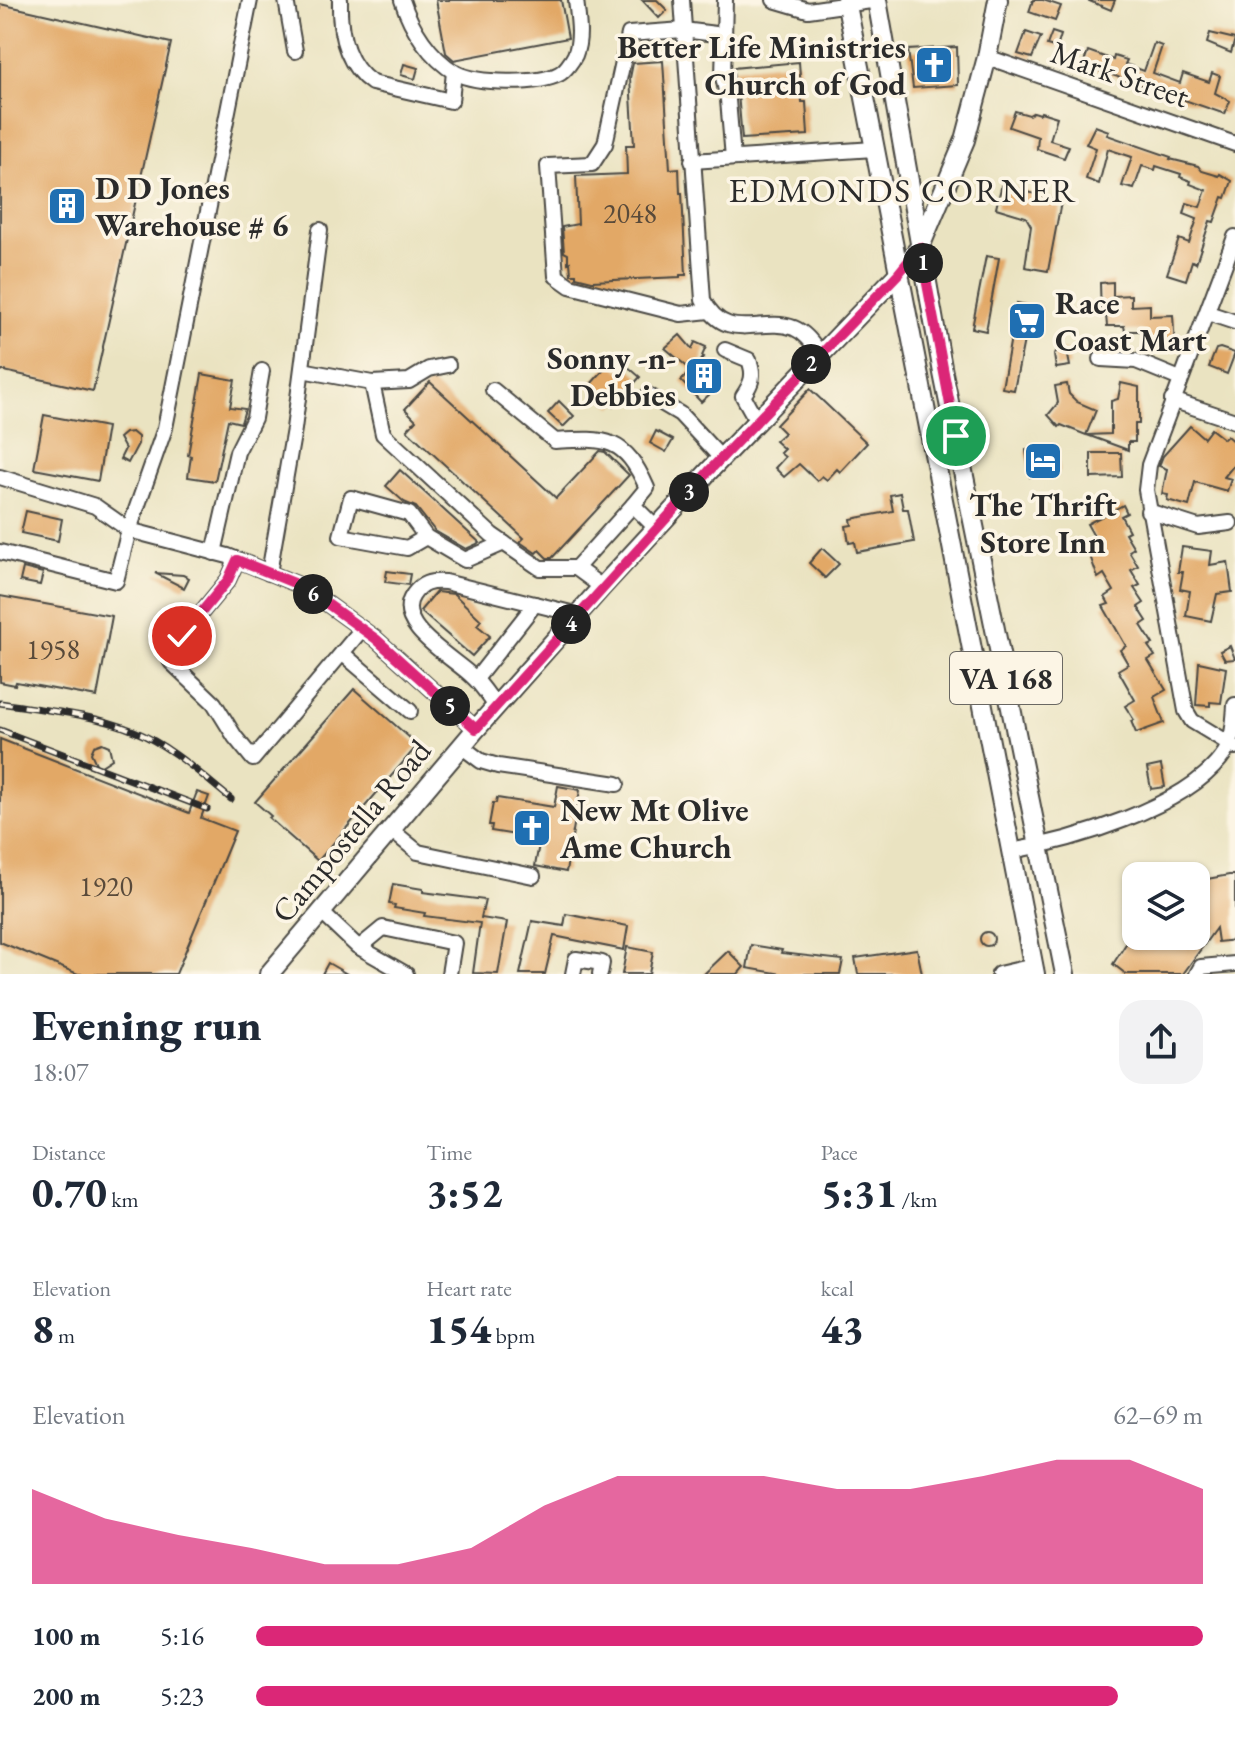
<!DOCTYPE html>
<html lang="en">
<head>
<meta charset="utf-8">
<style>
  :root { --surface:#fff; --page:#f2f2f3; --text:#1f2937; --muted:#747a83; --accent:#db2777 }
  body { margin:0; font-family:"EB Garamond",serif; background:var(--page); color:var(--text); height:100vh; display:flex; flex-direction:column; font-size:30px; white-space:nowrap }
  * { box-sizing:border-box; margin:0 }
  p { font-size:26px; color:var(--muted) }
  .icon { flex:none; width:44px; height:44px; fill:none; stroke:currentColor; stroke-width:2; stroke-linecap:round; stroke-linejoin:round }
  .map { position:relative; height:974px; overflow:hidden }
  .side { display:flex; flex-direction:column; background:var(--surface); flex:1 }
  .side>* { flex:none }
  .buttons { position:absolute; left:1122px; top:862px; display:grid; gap:16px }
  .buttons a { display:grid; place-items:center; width:88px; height:88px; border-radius:16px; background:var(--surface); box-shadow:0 2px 6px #0004; font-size:40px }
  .pin { position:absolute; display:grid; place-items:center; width:68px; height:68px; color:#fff; margin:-34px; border:4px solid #fff; border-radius:50%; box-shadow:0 2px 8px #0007 }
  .km { position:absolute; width:40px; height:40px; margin:-20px; border-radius:50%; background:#222; color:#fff; font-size:22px; line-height:40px; text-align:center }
  .round { display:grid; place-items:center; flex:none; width:84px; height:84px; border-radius:24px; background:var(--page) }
  .headline { display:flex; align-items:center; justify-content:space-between; height:136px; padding:0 32px }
  h1 { font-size:44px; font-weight:800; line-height:60px }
  .stats { display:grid; grid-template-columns:repeat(3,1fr); gap:12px; height:136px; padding:8px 32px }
  .stats div { display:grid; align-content:center }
  .stats b { font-size:40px; font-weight:800 }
  .stats small { font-size:22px; font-weight:400 }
  .stats p { font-size:22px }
  .chart { height:224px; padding:16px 32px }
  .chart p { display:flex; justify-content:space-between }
  .chart svg { width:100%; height:144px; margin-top:8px; fill:var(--accent); opacity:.7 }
  ul { padding:0 32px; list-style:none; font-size:26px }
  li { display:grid; grid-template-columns:128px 96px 1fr; align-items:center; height:60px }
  li i { height:20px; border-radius:10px; background:var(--accent) }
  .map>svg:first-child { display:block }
</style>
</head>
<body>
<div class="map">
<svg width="1235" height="974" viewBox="0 0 1235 974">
  <rect width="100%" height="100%" fill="#fcf5e5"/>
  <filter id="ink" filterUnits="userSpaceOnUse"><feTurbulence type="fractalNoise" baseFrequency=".0125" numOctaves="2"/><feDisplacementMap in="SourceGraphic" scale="16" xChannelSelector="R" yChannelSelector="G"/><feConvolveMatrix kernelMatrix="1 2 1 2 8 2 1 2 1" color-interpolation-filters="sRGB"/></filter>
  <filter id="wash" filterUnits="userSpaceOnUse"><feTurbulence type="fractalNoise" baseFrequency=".006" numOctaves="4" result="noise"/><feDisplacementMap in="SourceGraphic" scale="32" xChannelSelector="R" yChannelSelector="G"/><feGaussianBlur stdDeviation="1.8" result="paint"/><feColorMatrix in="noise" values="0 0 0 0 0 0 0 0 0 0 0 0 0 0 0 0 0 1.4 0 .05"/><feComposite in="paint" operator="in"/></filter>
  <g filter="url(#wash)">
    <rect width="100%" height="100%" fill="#eae3c1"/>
    <g id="blocks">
      <g fill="#e2a866">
        <path d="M 436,0 L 561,0 L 568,38 L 454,60 L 446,53 Z"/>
        <path d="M 642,0 L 657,0 L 667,10 L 659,18 Z"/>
        <path d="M 1033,0 L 1043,0 L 1061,6 L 1055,21 L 1029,12 Z"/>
        <path d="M 1087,0 L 1115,0 L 1111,10 Z"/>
        <path d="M 0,4 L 171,43 L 93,391 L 0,370 Z"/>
        <path d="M 1026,32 L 1041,37 L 1032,58 L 1018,54 Z"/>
        <path d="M 1052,32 L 1061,35 L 1057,48 L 1047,45 Z"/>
        <path d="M 1210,33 L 1235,39 L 1231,53 L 1207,43 Z"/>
        <path d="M 1154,43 L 1162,46 L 1153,73 L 1180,83 L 1183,73 L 1209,82 L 1212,73 L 1220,76 L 1215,93 L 1230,101 L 1225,114 L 1083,65 L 1088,51 L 1113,60 L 1114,56 L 1127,60 L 1125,64 L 1144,71 Z"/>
        <path d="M 957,47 L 958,85 L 913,88 L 908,50 Z"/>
        <path d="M 663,61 L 670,169 L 679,168 L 680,193 L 682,193 L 686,275 L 680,275 L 680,277 L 592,281 L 576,277 L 576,274 L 571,274 L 570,262 L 568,263 L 568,254 L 564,252 L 562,227 L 578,224 L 576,176 L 627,174 L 626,145 L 634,145 L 630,78 L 633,63 Z"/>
        <path d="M 799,62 L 802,102 L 806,102 L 808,135 L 742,139 L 737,82 L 734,82 L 733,68 Z"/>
        <path d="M 404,64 L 418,68 L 415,79 L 401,75 Z"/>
        <path d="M 1015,111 L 1029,115 L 1034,112 L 1040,114 L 1041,112 L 1057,117 L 1050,140 L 1069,146 L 1064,158 L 1037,149 L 1038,137 L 1009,127 Z"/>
        <path d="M 1095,126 L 1109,131 L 1107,135 L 1171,157 L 1170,159 L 1198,166 L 1202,171 L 1219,176 L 1220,174 L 1232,181 L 1226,198 L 1223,197 L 1214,222 L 1210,221 L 1196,263 L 1192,261 L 1186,280 L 1167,274 L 1179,239 L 1189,243 L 1197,219 L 1184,214 L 1187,203 L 1200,207 L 1206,190 L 1190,184 L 1191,181 L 1180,177 L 1181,174 L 1156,166 L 1155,170 L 1142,166 L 1134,189 L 1122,186 L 1132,157 L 1108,149 L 1099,184 L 1086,179 L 1096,148 L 1086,144 Z"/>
        <path d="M 1002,184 L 1061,202 L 1048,271 L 1025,267 L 1031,226 L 1026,217 L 996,208 Z"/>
        <path d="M 986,256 L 999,258 L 986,331 L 972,328 Z"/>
        <path d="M 1113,282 L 1113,296 L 1131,295 L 1131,306 L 1150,305 L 1150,316 L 1173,315 L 1175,347 L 1161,347 L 1161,340 L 1144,341 L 1143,331 L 1125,331 L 1124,326 L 1107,326 L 1106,315 L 1101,315 L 1100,283 Z"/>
        <path d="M 1017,303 L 1041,308 L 1035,337 L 1025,335 L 1014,390 L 1002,388 Z"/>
        <path d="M 680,335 L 692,349 L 695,342 L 706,347 L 702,356 L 704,357 L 699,363 L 721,384 L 701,402 L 681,381 L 691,370 L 665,348 Z"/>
        <path d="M 1220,348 L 1235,353 L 1227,374 L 1209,367 L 1216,349 Z"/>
        <path d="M 1058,349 L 1067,351 L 1070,366 L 1056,368 L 1054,355 Z"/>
        <path d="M 611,362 L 620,371 L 626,365 L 640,377 L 613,407 L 589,386 Z"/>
        <path d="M 202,374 L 235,380 L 230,407 L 245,409 L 241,423 L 228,420 L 215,481 L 188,477 L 191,456 L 188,455 Z"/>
        <path d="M 430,382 L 556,498 L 600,451 L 605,452 L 629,475 L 552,558 L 547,558 L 539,550 L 536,553 L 520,542 L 524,538 L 407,430 L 416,420 L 405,409 Z"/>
        <path d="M 1121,383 L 1139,387 L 1139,424 L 1135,424 L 1135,442 L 1128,442 L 1128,450 L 1087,435 L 1111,434 L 1111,401 L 1118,399 Z"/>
        <path d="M 1067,384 L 1069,394 L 1077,402 L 1096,410 L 1086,435 L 1061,425 L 1059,427 L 1048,415 L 1058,403 L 1055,386 Z"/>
        <path d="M 810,389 L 867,443 L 840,472 L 837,469 L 827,480 L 822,476 L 817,481 L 799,464 L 784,477 L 775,468 L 785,457 L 780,453 L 784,449 L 775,441 L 784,433 L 776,425 Z"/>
        <path d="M 559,401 L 574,416 L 563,427 L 548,413 Z"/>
        <path d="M 44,415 L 107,427 L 98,481 L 34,469 Z"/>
        <path d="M 1190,426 L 1204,438 L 1211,429 L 1224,439 L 1227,436 L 1235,443 L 1235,464 L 1224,477 L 1231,479 L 1227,491 L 1195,482 L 1189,506 L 1167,500 L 1168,495 L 1162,494 L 1167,469 L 1159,466 L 1163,456 Z"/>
        <path d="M 656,431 L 673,440 L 666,452 L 650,443 Z"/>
        <path d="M 132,432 L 138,437 L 138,444 L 128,463 L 120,459 L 125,449 L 119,438 L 125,433 Z"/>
        <path d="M 1055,445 L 1060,471 L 1030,477 L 1026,450 Z"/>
        <path d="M 1091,453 L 1121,453 L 1122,477 L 1091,478 Z"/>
        <path d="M 400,470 L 479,542 L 477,544 L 466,549 L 435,531 L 416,507 L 404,502 L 386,486 Z"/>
        <path d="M 900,493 L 903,509 L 908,509 L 914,542 L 857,552 L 855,542 L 849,543 L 846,526 L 852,525 L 851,519 L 893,511 L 890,495 Z"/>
        <path d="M 1123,505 L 1127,513 L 1121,516 L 1129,531 L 1125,533 L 1134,548 L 1129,551 L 1138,566 L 1131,570 L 1140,585 L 1134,588 L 1144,603 L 1138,607 L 1147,621 L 1141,625 L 1153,644 L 1148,646 L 1155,656 L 1148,660 L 1166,690 L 1154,697 L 1164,723 L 1136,733 L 1131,721 L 1134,720 L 1125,706 L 1135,700 L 1118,670 L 1128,664 L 1120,650 L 1126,646 L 1103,606 L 1109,604 L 1105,597 L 1114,591 L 1104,574 L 1098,578 L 1089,553 L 1100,547 L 1087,524 Z"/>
        <path d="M 26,511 L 62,519 L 58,541 L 21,533 Z"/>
        <path d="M 1182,547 L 1212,551 L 1210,565 L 1228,562 L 1232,592 L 1217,594 L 1211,621 L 1186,616 L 1190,591 L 1180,589 L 1183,572 L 1178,572 Z"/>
        <path d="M 822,548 L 839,564 L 825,578 L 809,563 Z"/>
        <path d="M 23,568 L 43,573 L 40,585 L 20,581 Z"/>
        <path d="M 387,571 L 410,574 L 408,585 L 385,582 Z"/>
        <path d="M 155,573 L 183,575 L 189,578 L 184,588 Z"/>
        <path d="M 436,592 L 454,594 L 481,620 L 477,625 L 490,636 L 472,656 L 420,611 Z"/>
        <path d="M 0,596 L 112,616 L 97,697 L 16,682 L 15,685 L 0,682 Z"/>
        <path d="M 1230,646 L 1235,659 L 1225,660 L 1220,651 Z"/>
        <path d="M 1199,662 L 1226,668 L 1221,703 L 1210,702 L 1210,706 L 1196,705 Z"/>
        <path d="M 354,689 L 418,745 L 318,861 L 269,818 L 271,816 L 255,802 Z"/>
        <path d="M 0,739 L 189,813 L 197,792 L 209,796 L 201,818 L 235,831 L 176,974 L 78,974 L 0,942 Z"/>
        <path d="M 102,743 L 109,746 L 112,759 L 98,768 L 91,753 L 94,746 Z"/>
        <path d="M 1161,765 L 1165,787 L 1151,789 L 1147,768 Z"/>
        <path d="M 558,786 L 580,790 L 566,872 L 535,866 L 540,839 L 491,831 L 492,825 L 489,825 L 493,803 L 496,803 L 497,798 L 554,807 Z"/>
        <path d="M 1229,875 L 1235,875 L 1235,940 L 1218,942 L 1216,928 L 1183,974 L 1126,974 L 1113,964 L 1131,936 L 1196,936 L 1196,881 Z"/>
        <path d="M 393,884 L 423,889 L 423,892 L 485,900 L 481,918 L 507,922 L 498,974 L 473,973 L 480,923 L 424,916 L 425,913 L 394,908 L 395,905 L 389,904 Z"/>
        <path d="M 566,914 L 628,926 L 624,950 L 554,936 L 545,974 L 520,974 L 532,921 L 564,926 Z"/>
        <circle cx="987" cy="939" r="7"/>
        <path d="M 751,945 L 782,950 L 781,953 L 843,960 L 840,974 L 782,974 L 747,968 Z"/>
        <path d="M 627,947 L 653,952 L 649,974 L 622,974 Z"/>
        <path d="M 917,949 L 922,974 L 858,974 L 855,958 Z"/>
        <path d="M 728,951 L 744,967 L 738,974 L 704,974 Z"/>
        <path d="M 328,963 L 347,974 L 322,974 Z"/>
      </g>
    </g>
  </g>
  <g filter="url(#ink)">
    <use href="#blocks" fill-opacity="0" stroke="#484742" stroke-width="2"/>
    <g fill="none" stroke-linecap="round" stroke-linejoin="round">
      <g stroke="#484742" stroke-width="18">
        <g id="minor">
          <path d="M 286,0 L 295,51"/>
          <path d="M 340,0 C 339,31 345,64 372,83 L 451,101 L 454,72"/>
          <path d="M 402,0 C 411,28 430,58 456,73 C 477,84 538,85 559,74 C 565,71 572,61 575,55 C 582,38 578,18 576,0"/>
          <path d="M 682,0 L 703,300 C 727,345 759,316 794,328 C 806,333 813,344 821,354"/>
          <path d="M 725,0 L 723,77 L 728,100 L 733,158"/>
          <path d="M 774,0 L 808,10 L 878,0"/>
          <path d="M 987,57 L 1235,144"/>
          <path d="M 692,161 L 874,149"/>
          <path d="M 1235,237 L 1149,465 L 1146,490 L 1186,711 L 1192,721 L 1235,747"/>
          <path d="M 709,311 L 681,314 L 570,286 L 556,276 L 548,166 L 592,164 L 605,144 L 629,34 L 683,30 L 724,35"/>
          <path d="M 1208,313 L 1235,322"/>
          <path d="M 725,350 L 749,360 C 755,375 752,383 743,396 L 757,421"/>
          <path d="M 1101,359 L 1136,361 L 1180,379"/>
          <path d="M 302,370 L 372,383 L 409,381 L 429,369 L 448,365"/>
          <path d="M 372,383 L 383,434 L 492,535 L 540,568 L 576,568 L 602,587"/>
          <path d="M 493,390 L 555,441 C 606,438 624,436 647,488 L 633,505 L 657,529"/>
          <path d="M 648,395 L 680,414 L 721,458"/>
          <path d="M 1172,400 L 1235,421"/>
          <path d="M 0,477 L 95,506 L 129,530 L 228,556 L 304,587 L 376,639 L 476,729"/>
          <path d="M 1148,511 L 1198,527 L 1230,523"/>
          <path d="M 426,537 L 407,548 L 341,536 L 351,498 L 409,514 L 426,537 L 465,560 L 504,543"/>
          <path d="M 0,552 L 116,581 L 129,530 L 165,428 L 250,0"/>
          <path d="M 214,553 L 237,452 L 254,418 L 262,371"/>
          <path d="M 237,560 L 228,580 L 182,636 L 171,662 L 214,703 L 235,737 L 253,759 L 362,629"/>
          <path d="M 576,568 L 633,505"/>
          <path d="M 269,573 L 294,429 L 320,230"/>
          <path d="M 342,653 L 410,711"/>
          <path d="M 476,679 L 535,604"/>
          <path d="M 496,706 C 489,697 482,685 473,677 C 454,658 392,625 413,595 C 421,583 430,581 445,582 L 579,615"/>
          <path d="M 461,746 L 481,761 L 498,766 L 617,784"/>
          <path d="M 391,830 L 418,852 L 533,876"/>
          <path d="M 1011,851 C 1071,841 1183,808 1221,758 C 1233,744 1234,722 1235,705"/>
          <path d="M 321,912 L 357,946 L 406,974"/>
          <path d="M 360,947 L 383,928 L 454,943 L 449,974"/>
          <path d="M 573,974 L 576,959 L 602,963 L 600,974"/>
          <path d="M 999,974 L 1034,966"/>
          <path d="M 1197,974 L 1201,967 L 1235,964"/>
        </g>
      </g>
      <g stroke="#484742" stroke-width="22">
        <g id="major">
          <path d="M 846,0 L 1035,974"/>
          <path d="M 877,0 L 943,373 L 1065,974"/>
          <path d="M 269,974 L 476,729 L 602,587 L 709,471 L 898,274 L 920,247 L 965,140 L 987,57 L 998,0"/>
        </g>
      </g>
      <use href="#minor" stroke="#fff" stroke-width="14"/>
      <use href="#major" stroke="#fff" stroke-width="18"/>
      <g stroke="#2b2b2b" stroke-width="7">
        <g id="rail">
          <path d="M 0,703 C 44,710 93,714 134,731 C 171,746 200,774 231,799"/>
          <path d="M 0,730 L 207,809"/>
        </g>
      </g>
      <use href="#rail" stroke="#fcf5e5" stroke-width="4" stroke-dasharray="12" stroke-linecap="butt"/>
    </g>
  </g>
  <g fill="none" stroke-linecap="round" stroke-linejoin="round" filter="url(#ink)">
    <g stroke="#fff" stroke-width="16">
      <path id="route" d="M 182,636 L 228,580 L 237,560 L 304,587 L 376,639 L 476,729 L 709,471 L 898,274 L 920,247 L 956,436"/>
    </g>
    <use href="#route" stroke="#db2777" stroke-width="10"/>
  </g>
  <defs>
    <g id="church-square" transform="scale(2)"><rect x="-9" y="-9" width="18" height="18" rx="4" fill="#1f6fb2" stroke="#fcf5e5"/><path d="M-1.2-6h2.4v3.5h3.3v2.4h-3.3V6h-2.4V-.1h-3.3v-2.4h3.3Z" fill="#fff"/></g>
    <g id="building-square" transform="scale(2)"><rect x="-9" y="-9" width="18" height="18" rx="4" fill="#1f6fb2" stroke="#fcf5e5"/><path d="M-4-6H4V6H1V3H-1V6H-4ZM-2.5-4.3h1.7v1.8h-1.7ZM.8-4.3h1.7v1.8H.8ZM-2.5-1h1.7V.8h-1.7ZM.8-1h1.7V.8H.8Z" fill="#fff"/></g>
    <g id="supermarket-square" transform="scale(2)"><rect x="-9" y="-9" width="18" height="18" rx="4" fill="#1f6fb2" stroke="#fcf5e5"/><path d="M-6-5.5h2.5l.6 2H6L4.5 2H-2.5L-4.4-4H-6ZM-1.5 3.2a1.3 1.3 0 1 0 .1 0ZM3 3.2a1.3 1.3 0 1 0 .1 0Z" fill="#fff"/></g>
    <g id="hotel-square" transform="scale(2)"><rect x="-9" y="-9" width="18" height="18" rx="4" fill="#1f6fb2" stroke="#fcf5e5"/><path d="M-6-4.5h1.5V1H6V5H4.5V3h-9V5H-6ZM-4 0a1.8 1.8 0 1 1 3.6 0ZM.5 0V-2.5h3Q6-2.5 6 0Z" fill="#fff"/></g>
  </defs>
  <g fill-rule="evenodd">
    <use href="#church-square" x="934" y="65"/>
    <use href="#building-square" x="67" y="206"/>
    <use href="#supermarket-square" x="1027" y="321"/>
    <use href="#building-square" x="704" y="376"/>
    <use href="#hotel-square" x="1043" y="461"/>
    <use href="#church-square" x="532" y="828"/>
  </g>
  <g text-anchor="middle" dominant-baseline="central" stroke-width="7" stroke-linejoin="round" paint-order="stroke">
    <g font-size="28" fill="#594a3a">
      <text x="630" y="213">2048</text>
      <text x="53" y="649">1958</text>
      <text x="106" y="886">1920</text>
    </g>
    <rect fill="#fcf5e5" stroke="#6a6863" stroke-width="2" x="950" y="652" width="112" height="52" rx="6"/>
    <g font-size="30" font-weight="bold" fill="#2b2b2b">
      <text x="1006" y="678">VA 168</text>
    </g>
    <g font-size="32" font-weight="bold" fill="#2b2b2b" stroke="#fcf5e5" text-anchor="start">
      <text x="906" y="47" text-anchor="end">Better Life Ministries<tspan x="906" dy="37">Church of God</tspan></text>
      <text x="95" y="188">D D Jones<tspan x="95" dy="37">Warehouse # 6</tspan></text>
      <text x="1055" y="303">Race<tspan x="1055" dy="37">Coast Mart</tspan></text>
      <text x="676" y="358" text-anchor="end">Sonny -n-<tspan x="676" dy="37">Debbies</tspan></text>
      <text x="1043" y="505" text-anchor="middle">The Thrift<tspan x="1043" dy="37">Store Inn</tspan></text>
      <text x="560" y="810">New Mt Olive<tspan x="560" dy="37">Ame Church</tspan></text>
    </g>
    <g font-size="32" fill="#2b2b2b" stroke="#fcf5e5">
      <text transform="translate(1120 74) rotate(19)">Mark Street</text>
      <text transform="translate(351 831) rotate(-50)">Campostella Road</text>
    </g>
    <g font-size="34" letter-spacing="2" fill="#2b2b2b" stroke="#fcf5e5">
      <text x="903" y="190">EDMONDS CORNER</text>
    </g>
  </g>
</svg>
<div class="buttons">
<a><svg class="icon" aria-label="layers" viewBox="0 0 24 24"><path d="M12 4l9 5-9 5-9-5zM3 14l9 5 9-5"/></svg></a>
</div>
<div class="pin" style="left:956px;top:436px;background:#1e9e55"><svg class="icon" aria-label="arrive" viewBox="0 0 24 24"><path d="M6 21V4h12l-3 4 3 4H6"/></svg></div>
<div class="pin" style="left:182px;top:636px;background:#d93025"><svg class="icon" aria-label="check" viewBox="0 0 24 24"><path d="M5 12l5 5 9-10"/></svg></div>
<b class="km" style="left:923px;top:263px">1</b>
<b class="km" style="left:811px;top:364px">2</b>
<b class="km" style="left:689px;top:492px">3</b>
<b class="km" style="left:571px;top:624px">4</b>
<b class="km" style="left:450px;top:706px">5</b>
<b class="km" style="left:313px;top:594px">6</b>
</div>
<section class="side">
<div class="headline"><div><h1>Evening run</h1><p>18:07</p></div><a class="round"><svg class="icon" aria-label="share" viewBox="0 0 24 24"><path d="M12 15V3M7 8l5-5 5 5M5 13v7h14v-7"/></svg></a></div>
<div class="stats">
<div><p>Distance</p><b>0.70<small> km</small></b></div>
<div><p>Time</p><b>3:52</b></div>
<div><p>Pace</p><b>5:31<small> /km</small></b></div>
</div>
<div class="stats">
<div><p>Elevation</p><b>8<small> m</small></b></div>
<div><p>Heart rate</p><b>154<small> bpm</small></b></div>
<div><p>kcal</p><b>43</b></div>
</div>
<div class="chart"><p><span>Elevation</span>62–69 m</p>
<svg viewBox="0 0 160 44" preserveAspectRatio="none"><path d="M0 44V15L10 24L20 29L30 33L40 38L50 38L60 33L70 20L80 11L90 11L100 11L110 15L120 15L130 11L140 6L150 6L160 15V44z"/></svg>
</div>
<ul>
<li><b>100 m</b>5:16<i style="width:100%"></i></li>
<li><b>200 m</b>5:23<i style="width:91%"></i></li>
</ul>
</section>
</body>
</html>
